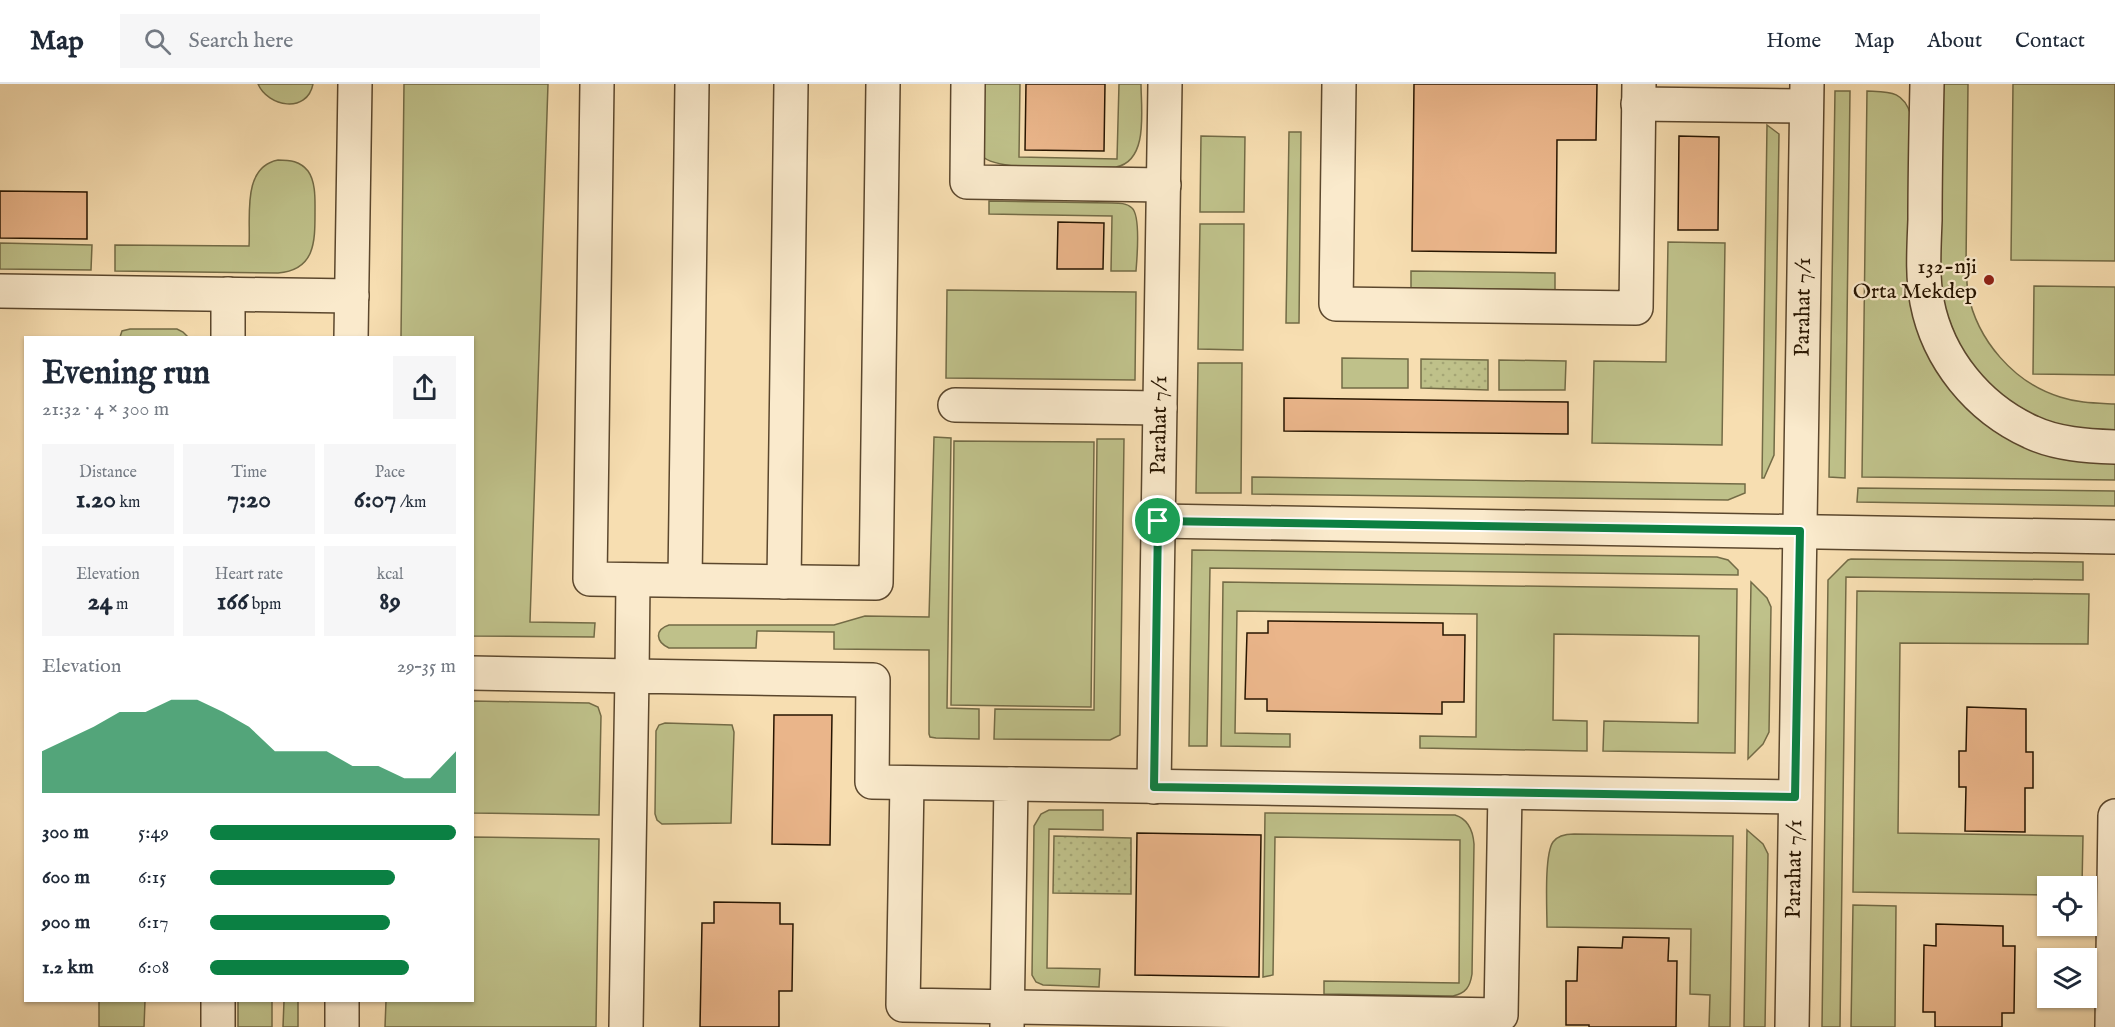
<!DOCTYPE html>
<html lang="en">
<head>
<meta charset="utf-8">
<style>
  :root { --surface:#fff; --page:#f6f6f7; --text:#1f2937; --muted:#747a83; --line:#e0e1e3; --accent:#0b8043 }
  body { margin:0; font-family:"IM FELL English",serif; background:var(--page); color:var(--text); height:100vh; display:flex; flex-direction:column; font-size:22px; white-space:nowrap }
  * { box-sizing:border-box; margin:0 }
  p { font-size:20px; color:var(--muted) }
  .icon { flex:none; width:33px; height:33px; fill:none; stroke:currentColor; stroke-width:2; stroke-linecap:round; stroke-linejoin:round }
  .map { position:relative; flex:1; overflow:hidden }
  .details { position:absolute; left:24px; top:252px; width:450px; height:666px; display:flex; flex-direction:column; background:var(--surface); border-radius:0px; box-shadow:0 2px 4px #0004 }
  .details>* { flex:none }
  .buttons { position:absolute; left:2037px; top:792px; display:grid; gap:12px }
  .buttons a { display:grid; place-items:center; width:60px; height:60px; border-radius:0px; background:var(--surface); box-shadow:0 2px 4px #0004; font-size:30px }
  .pin { position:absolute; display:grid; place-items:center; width:51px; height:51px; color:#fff; margin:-26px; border:3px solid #fff; border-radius:50%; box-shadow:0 2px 6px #0007 }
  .round { display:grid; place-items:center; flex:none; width:63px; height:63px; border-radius:0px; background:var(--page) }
  .headline { display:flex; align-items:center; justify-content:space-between; height:102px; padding:0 18px }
  h1 { font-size:33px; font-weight:700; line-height:45px }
  .metrics { display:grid; grid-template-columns:repeat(3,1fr); gap:9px; height:102px; padding:6px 18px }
  .metrics div { display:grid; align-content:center; border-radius:0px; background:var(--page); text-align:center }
  .metrics b { font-size:26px; font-weight:700 }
  .metrics small { font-size:16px; font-weight:400 }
  .metrics p { font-size:16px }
  .chart { height:168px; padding:12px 18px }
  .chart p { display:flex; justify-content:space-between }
  .chart svg { width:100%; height:108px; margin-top:6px; fill:var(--accent); opacity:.7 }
  ul { padding:0 18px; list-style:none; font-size:20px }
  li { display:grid; grid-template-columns:96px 72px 1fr; align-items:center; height:45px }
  li i { height:15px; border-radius:8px; background:var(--accent) }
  header { display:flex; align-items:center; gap:36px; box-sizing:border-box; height:84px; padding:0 30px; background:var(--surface); border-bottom:2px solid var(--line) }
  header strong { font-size:28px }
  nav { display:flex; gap:33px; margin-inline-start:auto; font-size:21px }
  .search { width:420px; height:54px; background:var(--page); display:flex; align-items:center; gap:15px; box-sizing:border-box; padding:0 21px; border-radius:0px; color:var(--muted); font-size:22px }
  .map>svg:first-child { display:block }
</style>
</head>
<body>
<header>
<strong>Map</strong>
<div class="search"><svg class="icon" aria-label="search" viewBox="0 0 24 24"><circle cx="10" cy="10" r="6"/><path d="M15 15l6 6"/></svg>Search here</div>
<nav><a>Home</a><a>Map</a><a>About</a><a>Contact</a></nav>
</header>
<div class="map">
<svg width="2115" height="943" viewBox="0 0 2115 943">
  <defs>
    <pattern id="park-dots" width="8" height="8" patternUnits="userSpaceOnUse" patternTransform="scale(1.5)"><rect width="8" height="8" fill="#bfc18a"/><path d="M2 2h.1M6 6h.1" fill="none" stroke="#a4a575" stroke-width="1.8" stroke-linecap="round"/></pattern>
  </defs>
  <rect width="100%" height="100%" fill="#f7deb1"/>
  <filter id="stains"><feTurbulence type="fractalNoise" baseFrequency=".00333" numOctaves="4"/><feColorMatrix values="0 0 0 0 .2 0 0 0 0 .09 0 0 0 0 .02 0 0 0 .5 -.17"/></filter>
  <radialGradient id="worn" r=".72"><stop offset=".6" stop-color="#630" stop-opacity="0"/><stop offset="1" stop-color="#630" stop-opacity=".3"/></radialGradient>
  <g fill="#bfc18a" stroke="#736b46" stroke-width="1.5">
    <path d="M 258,0 L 313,0 C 307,30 268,23 258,0 Z"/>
    <path d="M 404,0 L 548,0 L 530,538 L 595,539 L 594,553 L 473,552 L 472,254 L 401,253 Z"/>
    <path d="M 982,0 L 1020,0 L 1019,73 L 1117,75 L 1119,0 L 1141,0 C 1141,25 1149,77 1116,83 C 1089,83 998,89 982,72 Z"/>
    <path d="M 1940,0 L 1968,0 L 1966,181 C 1966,191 1967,200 1968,209 C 1977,256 2014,299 2060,313 C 2078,319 2096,319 2115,320 L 2115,349 L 2068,345 L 2037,336 L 2009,320 L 1964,274 L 1941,215 L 1937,183 Z"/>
    <path d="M 2013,0 L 2115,0 L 2115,177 L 2011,176 Z"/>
    <path d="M 1835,7 L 1850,7 L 1845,394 L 1829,393 Z"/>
    <path d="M 1867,7 C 1889,8 1903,6 1911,31 L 1910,209 C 1913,232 1919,250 1930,271 L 2115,379 L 2115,396 L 1862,393 Z"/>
    <path d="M 1767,41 L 1779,50 L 1774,371 L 1764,394 L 1762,394 Z"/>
    <path d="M 1289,48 L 1301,48 L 1299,239 L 1286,239 Z"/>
    <path d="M 1201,52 L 1245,53 L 1244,128 L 1200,128 Z"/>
    <path d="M 278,76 C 290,76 300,77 308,87 C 316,98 315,116 315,129 C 315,158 315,186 278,189 L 115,187 L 115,161 L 249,162 C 251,135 241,83 278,76 Z"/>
    <path d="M 989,117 L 1112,119 C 1119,119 1127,119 1132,124 C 1141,132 1137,174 1136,187 L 1111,187 L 1112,132 L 989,130 Z"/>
    <path d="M 1200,140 L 1244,140 L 1243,266 L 1198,265 Z"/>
    <path d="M 1668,158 L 1725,159 L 1722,361 L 1592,359 L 1594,277 L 1666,278 Z"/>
    <path d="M 0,159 L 92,161 L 91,186 L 0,185 Z"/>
    <path d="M 1411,187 L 1555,189 L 1555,206 L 1411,204 Z"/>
    <path d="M 2034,202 L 2115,203 L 2115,291 L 2033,290 Z"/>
    <path d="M 947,206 L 1136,208 L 1135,296 L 946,294 Z"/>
    <path d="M 130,245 L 177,245 L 183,248 L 188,253 L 120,253 L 122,247 Z"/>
    <path d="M 1342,274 L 1408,275 L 1408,304 L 1342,304 Z"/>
    <path d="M 1499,276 L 1566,277 L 1565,306 L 1499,306 Z"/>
    <path d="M 1198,279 L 1242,279 L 1241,409 L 1196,409 Z"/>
    <path d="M 934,353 L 951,354 L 947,624 L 979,625 L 979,655 L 936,654 L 930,653 L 929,650 L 929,566 L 834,565 L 834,548 L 757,547 L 756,564 L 669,564 C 656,558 654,546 669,541 L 834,541 L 865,532 L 929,533 Z"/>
    <path d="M 1097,355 L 1124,355 L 1120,651 L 1110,656 L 994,655 L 995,625 L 1094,626 Z"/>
    <path d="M 954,357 L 1094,358 L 1091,623 L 951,621 Z"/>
    <path d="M 1252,393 L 1745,400 L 1745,409 L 1728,416 L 1252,410 Z"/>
    <path d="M 1858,404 L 2115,407 L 2115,422 L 1857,418 Z"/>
    <path d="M 1192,466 L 1717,473 L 1728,476 L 1738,486 L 1738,491 L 1210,484 L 1207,662 L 1189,662 Z"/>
    <path d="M 1851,475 L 2083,478 L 2083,496 L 1846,493 L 1840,943 L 1822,943 L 1828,496 L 1848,476 Z"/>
    <path d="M 1223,498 L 1737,505 L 1735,669 L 1603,667 L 1604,637 L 1698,639 L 1699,552 L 1554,550 L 1553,636 L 1587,637 L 1587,667 L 1420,664 L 1420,652 L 1476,653 L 1477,530 L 1237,527 L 1235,649 L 1290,650 L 1290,663 L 1221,662 Z"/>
    <path d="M 1751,498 L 1767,514 L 1771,523 L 1769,648 L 1763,660 L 1748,675 Z"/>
    <path d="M 1857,507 L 2089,510 L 2088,560 L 1900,559 L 1898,749 L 2083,752 L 2082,802 L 2048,802 L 2047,811 L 1853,808 Z"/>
    <path d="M 473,617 L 589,619 L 598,623 L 601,632 L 599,731 L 473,729 Z"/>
    <path d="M 665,639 L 732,641 L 734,648 L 731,739 L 662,740 L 657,736 L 655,730 L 656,647 L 659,641 Z"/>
    <path d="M 1049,726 L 1103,726 L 1103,746 L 1049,745 L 1047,884 L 1100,885 L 1099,903 L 1043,901 L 1036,898 L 1032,891 L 1034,742 L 1041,730 Z"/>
    <path d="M 1265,729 L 1455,731 C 1468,735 1473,747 1474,760 L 1472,890 C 1470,903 1466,909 1453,912 L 1324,910 L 1324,897 L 1459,899 L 1460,756 L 1275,753 L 1273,891 L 1263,893 Z"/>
    <path d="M 1747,746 L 1763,760 L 1768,770 L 1765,943 L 1744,943 Z"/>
    <path d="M 1574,750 L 1733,752 L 1730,943 L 1709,943 L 1710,911 L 1690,910 L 1691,845 L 1547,843 C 1547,825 1544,771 1553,758 C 1558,751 1566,750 1574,750 Z"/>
    <path d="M 473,753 L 599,755 L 596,943 L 385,943 L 386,917 L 472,916 Z"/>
    <path d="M 1853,821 L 1896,822 L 1895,943 L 1851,943 Z"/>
    <path d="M 99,917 L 145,917 L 144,943 L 99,943 Z"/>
    <rect x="238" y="917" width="34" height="26"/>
    <path d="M 284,917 L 298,917 L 298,943 L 283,943 Z"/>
  </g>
  <g fill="url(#park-dots)" stroke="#736b46" stroke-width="1.5">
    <path d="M 1421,275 L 1488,276 L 1488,306 L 1421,304 Z"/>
    <path d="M 1054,752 L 1131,754 L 1131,810 L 1053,809 Z"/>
  </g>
  <g fill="#eab58a" stroke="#271501" stroke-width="1.5">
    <path d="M 1026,0 L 1105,0 L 1104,67 L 1025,66 Z"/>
    <path d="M 1414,0 L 1597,0 L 1596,56 L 1557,56 L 1556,169 L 1412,167 Z"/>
    <path d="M 1679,52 L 1719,53 L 1718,146 L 1678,146 Z"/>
    <path d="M 0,107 L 87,108 L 87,155 L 0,154 Z"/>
    <path d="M 1058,138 L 1104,139 L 1103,185 L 1057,185 Z"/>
    <path d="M 1284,314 L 1568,318 L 1568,350 L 1284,347 Z"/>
    <path d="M 1268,537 L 1443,539 L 1443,551 L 1465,551 L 1464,618 L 1442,618 L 1442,630 L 1267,627 L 1267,615 L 1245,615 L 1247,549 L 1268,549 Z"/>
    <path d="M 1967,623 L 2026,625 L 2026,668 L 2033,668 L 2033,704 L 2025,704 L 2025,748 L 1965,747 L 1966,703 L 1959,703 L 1959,667 L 1966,667 Z"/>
    <path d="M 774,631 L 832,631 L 830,761 L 772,760 Z"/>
    <path d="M 1137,749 L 1261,751 L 1259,893 L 1135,891 Z"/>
    <path d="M 714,818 L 780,819 L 780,840 L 793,840 L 792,907 L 779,907 L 779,943 L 700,943 L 702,839 L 714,839 Z"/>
    <path d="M 1936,840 L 2003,842 L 2003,862 L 2015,862 L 2014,929 L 2002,929 L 2002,943 L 1935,943 L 1935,928 L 1923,928 L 1924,861 L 1936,862 Z"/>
    <path d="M 1623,853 L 1669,854 L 1668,877 L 1677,877 L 1676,943 L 1589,943 L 1589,941 L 1566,941 L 1566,897 L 1577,897 L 1578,863 L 1622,864 Z"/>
  </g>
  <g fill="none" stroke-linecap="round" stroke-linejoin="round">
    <g stroke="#5b472d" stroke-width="36">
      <g id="minor">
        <path d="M 597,0 L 590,495 L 876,499 L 883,0"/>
        <path d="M 968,0 L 967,98 L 1164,101"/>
        <path d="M 1339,0 L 1336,220 L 1636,224 L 1639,0"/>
        <path d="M 1927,0 C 1926,45 1925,91 1925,136 C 1924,163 1922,192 1927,218 C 1938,275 1978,324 2031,348 C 2056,360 2087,362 2115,363"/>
        <path d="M 1638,20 L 1806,22"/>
        <path d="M 0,207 L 352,212"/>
        <path d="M 228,254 L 228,210"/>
        <path d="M 351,254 L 355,0"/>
        <path d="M 955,321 L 1160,324"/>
        <path d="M 1158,437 L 2115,453"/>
        <path d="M 685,496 L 692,0"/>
        <path d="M 784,498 L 791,0"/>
        <path d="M 472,589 L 632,592 L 633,496"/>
        <path d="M 907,699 L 903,921 L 1501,931 L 1505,708"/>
        <path d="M 1011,700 L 1795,713"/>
        <path id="s1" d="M 1154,703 L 1165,0"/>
        <path d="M 218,943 L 218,916"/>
        <path d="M 342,943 L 342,916"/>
        <path d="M 626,943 L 632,592 L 873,596 L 872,698 L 1011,700 L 1007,943"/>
        <path id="s2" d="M 1792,943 L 1807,0"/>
        <path d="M 2112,943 L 2115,732"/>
      </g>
    </g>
    <use href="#minor" stroke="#faeacc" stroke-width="33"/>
  </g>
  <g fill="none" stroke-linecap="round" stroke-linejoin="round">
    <g stroke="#fff" stroke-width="12">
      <path id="route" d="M 1158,437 L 1800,447 L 1795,713 L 1154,703 Z"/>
    </g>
    <use href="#route" stroke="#0b8043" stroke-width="8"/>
  </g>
  <circle fill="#8f2418" stroke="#faeacc" stroke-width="2" cx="1989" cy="196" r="6"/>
  <g text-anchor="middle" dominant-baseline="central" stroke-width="4.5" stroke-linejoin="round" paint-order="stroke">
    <g font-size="22" fill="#271501" stroke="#faeacc" text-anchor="end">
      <text x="1977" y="183">132-nji<tspan x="1977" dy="25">Orta Mekdep</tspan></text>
    </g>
    <g font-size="22" fill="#271501" stroke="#faeacc">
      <text stroke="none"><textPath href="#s2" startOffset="720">Parahat 7/1</textPath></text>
      <text stroke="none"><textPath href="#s1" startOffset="362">Parahat 7/1</textPath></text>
      <text stroke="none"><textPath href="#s2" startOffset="158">Parahat 7/1</textPath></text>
    </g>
  </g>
  <rect width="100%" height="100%" filter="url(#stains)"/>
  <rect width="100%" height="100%" fill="url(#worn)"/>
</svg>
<div class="buttons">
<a><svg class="icon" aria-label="locate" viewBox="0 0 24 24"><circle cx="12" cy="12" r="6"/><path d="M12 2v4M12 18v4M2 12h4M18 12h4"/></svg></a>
<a><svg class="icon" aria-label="layers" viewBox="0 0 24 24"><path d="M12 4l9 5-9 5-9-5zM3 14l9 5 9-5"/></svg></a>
</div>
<div class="pin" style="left:1158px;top:437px;background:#1e9e55"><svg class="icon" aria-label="arrive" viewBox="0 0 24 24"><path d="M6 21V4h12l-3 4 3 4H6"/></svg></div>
<section class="details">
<div class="headline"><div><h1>Evening run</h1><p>21:32 · 4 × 300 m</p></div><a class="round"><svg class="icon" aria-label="share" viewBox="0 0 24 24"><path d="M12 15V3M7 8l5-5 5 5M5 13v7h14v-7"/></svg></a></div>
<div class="metrics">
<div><p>Distance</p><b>1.20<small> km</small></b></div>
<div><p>Time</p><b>7:20</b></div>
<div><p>Pace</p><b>6:07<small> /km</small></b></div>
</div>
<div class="metrics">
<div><p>Elevation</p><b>24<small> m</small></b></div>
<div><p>Heart rate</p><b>166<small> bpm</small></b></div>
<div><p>kcal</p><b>89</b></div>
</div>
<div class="chart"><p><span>Elevation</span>29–35 m</p>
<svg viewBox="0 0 160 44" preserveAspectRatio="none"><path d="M0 44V27L10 22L20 17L30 11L40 11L50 6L60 6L70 11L80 17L90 27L100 27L110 27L120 33L130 33L140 38L150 38L160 27V44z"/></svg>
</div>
<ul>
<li><b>300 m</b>5:49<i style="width:100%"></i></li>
<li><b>600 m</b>6:15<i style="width:75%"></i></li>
<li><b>900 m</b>6:17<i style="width:73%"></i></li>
<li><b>1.2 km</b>6:08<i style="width:81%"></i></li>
</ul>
</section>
</div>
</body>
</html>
